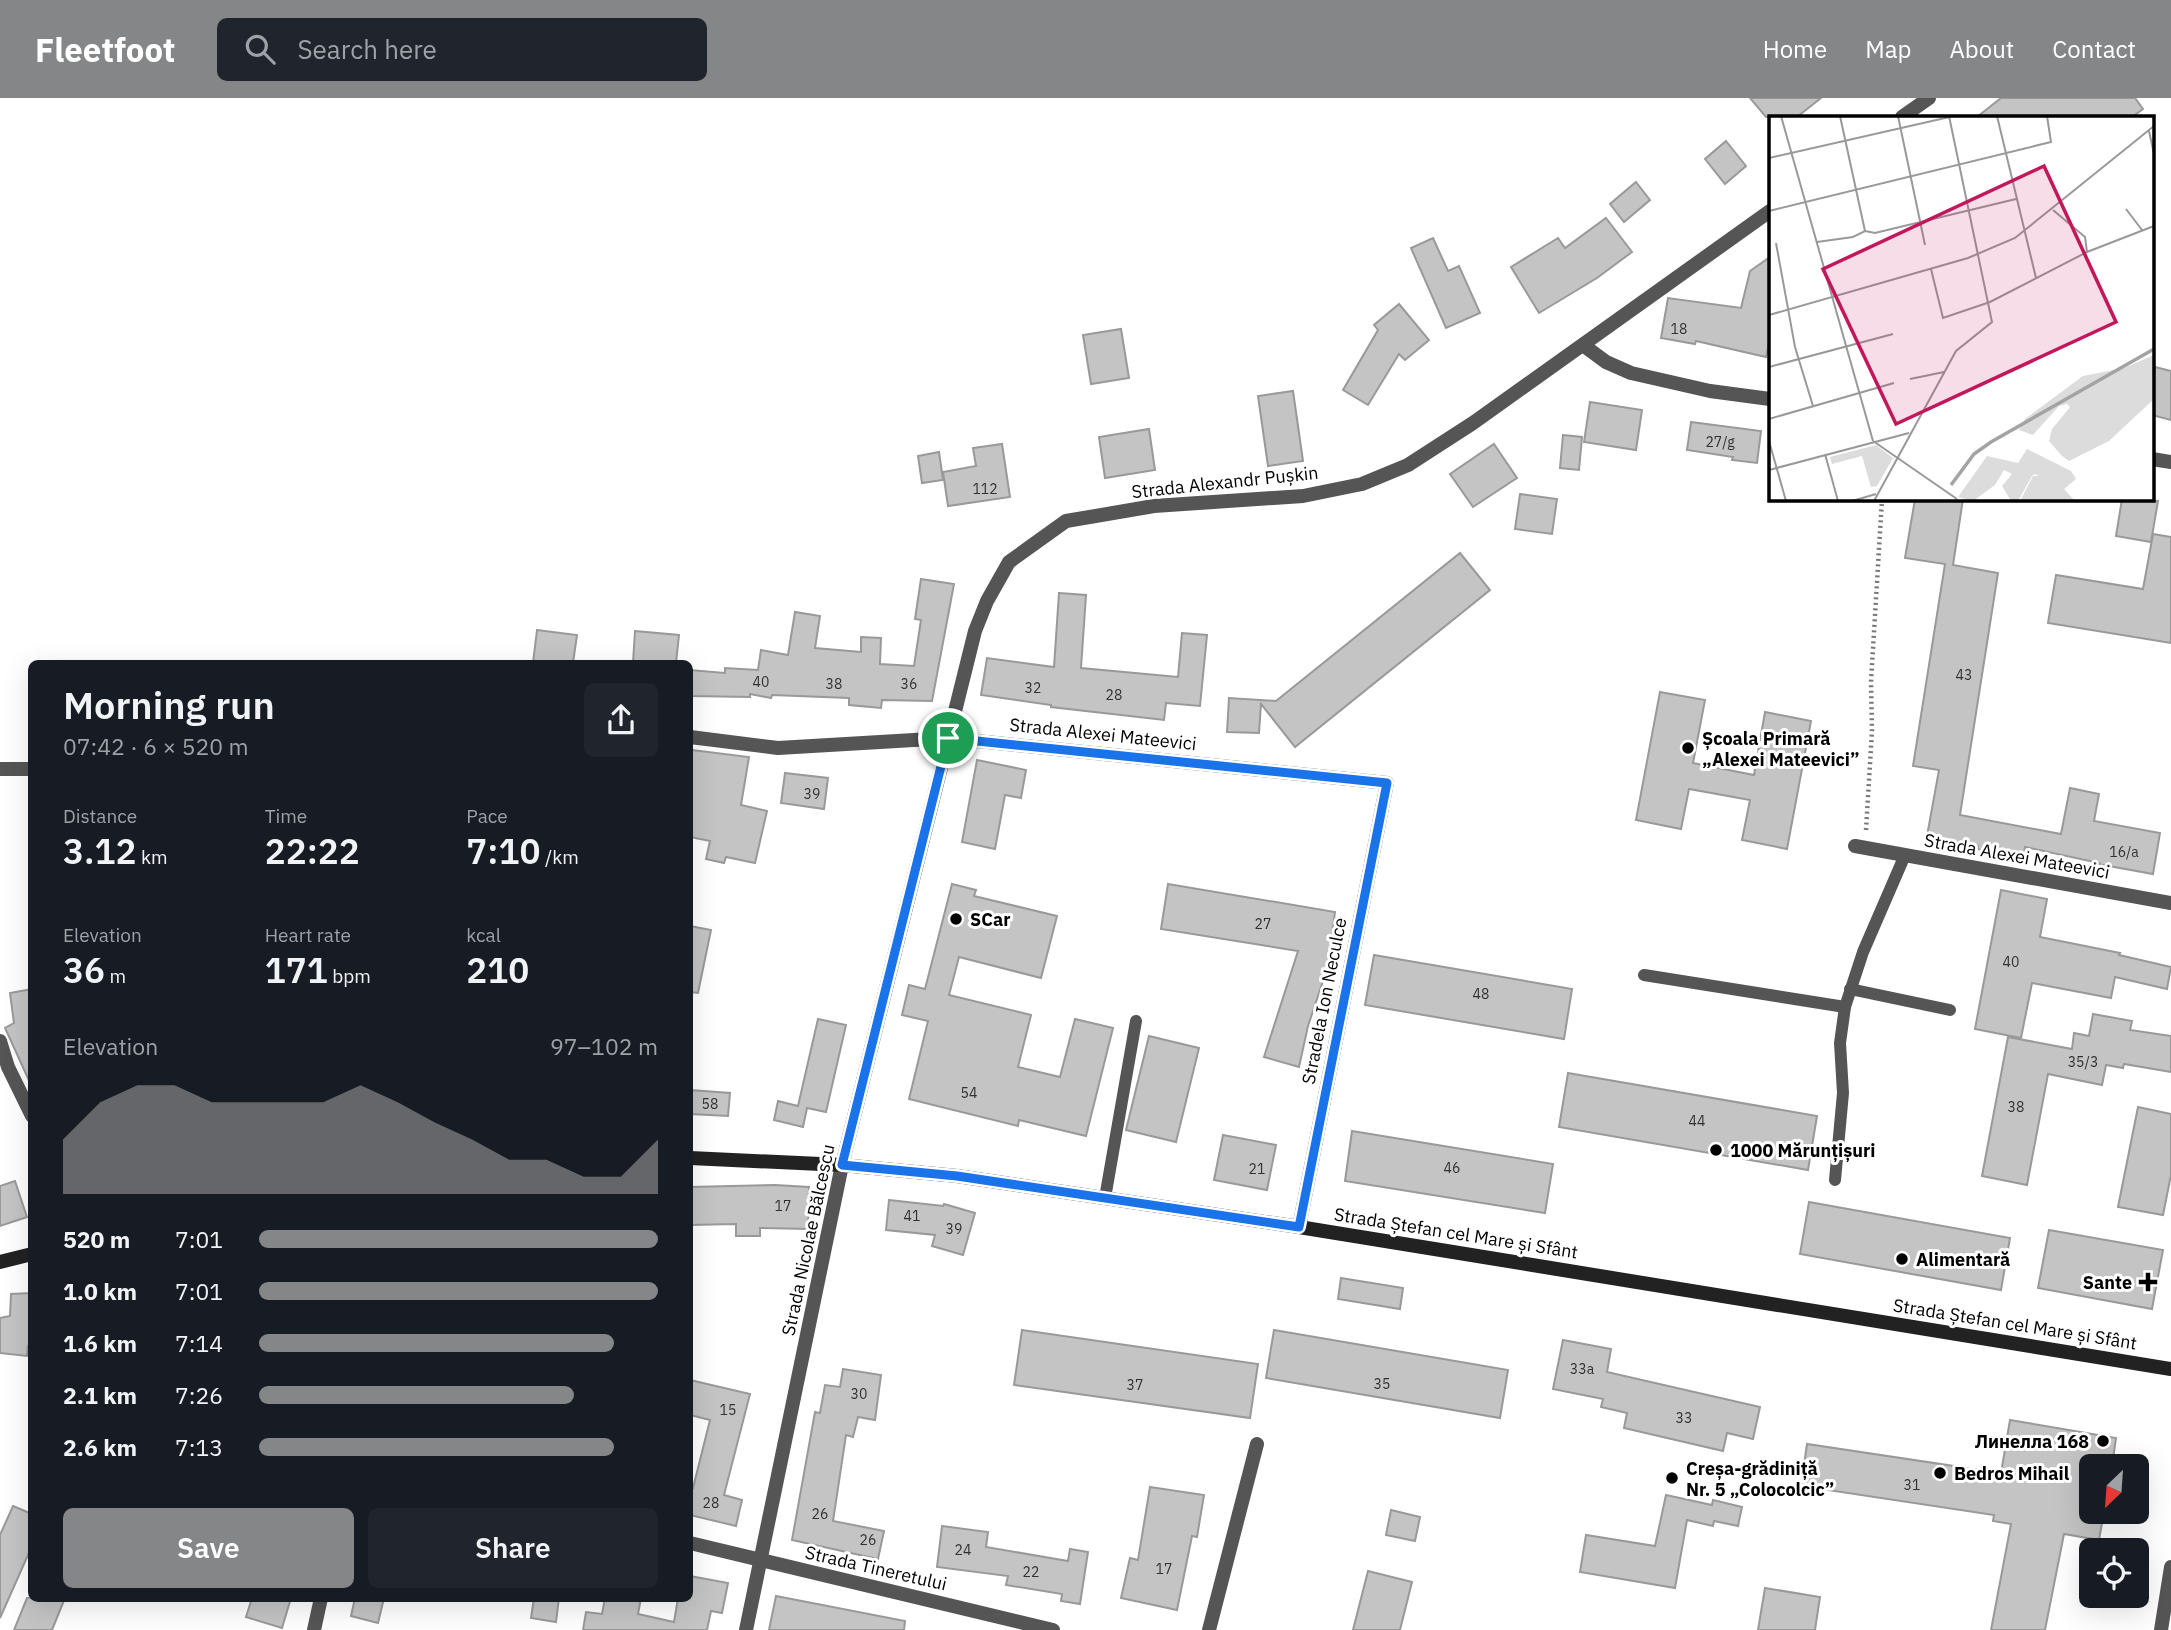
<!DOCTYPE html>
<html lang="en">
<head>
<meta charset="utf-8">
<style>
  :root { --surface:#171b24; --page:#20242c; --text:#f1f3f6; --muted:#9ea1a6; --accent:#858687 }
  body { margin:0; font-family:"IBM Plex Sans",sans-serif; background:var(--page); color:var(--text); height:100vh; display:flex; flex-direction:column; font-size:26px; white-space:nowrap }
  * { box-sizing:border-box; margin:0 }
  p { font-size:23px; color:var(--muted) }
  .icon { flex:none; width:38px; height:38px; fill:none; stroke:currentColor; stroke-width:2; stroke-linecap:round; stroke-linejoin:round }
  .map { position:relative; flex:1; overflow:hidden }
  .drawer { position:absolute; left:28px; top:562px; width:665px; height:942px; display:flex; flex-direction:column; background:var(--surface); border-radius:10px; box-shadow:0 7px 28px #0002 }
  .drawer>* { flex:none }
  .needle { width:46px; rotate:205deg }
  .tools { position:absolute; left:2079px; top:1356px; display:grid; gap:14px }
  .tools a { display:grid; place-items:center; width:70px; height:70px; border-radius:10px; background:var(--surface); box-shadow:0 7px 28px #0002; font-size:35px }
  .pin { position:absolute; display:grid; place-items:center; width:60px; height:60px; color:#fff; margin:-30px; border:4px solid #fff; border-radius:50%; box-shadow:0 2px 7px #0007 }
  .round { display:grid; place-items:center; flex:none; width:74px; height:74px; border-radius:10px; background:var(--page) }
  .summary { display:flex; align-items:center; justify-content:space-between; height:119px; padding:0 35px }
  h1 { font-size:38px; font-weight:600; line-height:52px }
  .metrics { display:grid; grid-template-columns:repeat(3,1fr); gap:10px; height:119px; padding:7px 35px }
  .metrics div { display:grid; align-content:center }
  .metrics b { font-size:35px; font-weight:600 }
  .metrics small { font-size:19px; font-weight:400 }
  .metrics p { font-size:19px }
  .chart { height:196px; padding:14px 35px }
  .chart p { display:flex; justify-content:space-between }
  .chart svg { width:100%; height:126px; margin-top:7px; fill:var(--accent); opacity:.7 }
  .cta { display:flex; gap:14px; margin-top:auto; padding:14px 35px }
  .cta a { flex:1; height:80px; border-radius:10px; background:var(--accent); color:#fff; font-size:28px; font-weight:600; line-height:80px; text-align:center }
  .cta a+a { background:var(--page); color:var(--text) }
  ul { padding:0 35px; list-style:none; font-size:23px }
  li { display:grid; grid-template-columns:112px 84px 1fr; align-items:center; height:52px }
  li i { height:18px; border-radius:9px; background:var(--accent) }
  header { display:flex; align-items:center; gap:42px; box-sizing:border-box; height:98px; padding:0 35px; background:var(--accent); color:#fff }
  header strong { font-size:33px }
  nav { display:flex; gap:38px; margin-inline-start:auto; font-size:24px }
  .search { width:490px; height:63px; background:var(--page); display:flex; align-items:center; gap:18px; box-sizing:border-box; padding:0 24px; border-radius:10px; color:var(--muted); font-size:26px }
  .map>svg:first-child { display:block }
</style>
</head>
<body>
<header>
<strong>Fleetfoot</strong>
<div class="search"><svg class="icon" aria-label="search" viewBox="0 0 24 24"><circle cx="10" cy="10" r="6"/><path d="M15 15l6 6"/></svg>Search here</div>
<nav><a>Home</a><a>Map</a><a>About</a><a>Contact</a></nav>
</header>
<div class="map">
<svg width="2171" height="1532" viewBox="0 0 2171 1532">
  <rect width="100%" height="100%" fill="#fff"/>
  <g fill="#c4c4c4" stroke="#999" stroke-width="2">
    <path d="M 1750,0 L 1821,0 L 1797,19 L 1766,19 Z"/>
    <path d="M 2001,0 L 2135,0 L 2143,11 L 2132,19 L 1977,19 Z"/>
    <path d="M 1726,43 L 1746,68 L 1725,86 L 1705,61 Z"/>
    <path d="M 1636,84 L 1650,102 L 1624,124 L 1610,106 Z"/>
    <path d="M 1606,120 L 1632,154 L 1597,180 L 1539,215 L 1511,169 L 1558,140 L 1565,150 Z"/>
    <path d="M 1433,140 L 1448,173 L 1459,168 L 1480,215 L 1446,230 L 1411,150 Z"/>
    <path d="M 1770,159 L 1770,241 L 1766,259 L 1696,243 L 1695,246 L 1661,240 L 1668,200 L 1741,210 L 1750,173 Z"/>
    <path d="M 1399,206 L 1429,242 L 1405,262 L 1399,256 L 1368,307 L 1343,292 L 1378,232 L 1374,227 Z"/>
    <path d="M 1121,231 L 1129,280 L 1091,286 L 1083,237 Z"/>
    <path d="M 2155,269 L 2171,273 L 2171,322 L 2152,317 L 2152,287 Z"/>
    <path d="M 1293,293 L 1303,363 L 1268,368 L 1258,298 Z"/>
    <path d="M 1590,304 L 1642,312 L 1636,352 L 1584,344 Z"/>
    <path d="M 1691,324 L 1761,333 L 1757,365 L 1732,362 L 1733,359 L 1687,352 Z"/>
    <path d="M 1149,331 L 1155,372 L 1105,380 L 1099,339 Z"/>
    <path d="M 1563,337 L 1582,339 L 1579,372 L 1560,370 Z"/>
    <path d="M 1002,346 L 1010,399 L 948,408 L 943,374 L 976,368 L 973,350 Z"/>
    <path d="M 1494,346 L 1517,380 L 1473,409 L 1450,376 Z"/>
    <path d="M 939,354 L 943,382 L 922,385 L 918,358 Z"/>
    <path d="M 1520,396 L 1557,401 L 1552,436 L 1515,431 Z"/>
    <path d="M 1915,401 L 1963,401 L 1953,467 L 1998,475 L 1960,717 L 2061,736 L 2070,690 L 2099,696 L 2094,723 L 2160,735 L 2153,776 L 2098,766 L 2099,765 L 2025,749 L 2023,760 L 1977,751 L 1978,748 L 1927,738 L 1939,672 L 1913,668 L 1945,466 L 1905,460 Z"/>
    <path d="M 2122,401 L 2158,403 L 2151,444 L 2116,438 Z"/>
    <path d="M 2153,436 L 2171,439 L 2171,545 L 2048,525 L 2056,477 L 2143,491 Z"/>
    <path d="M 1460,455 L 1490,492 L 1295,649 L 1261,606 L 1259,635 L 1227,634 L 1229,600 L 1276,603 Z"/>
    <path d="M 921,481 L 954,486 L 932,603 L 882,602 L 881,610 L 849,607 L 849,600 L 772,597 L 771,600 L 750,596 L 750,599 L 690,598 L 690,572 L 725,575 L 725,570 L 758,572 L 761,552 L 788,557 L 795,514 L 820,518 L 815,550 L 861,554 L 861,539 L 881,540 L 880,566 L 914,568 L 921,522 L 915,521 Z"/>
    <path d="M 1059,495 L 1086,497 L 1081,570 L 1178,579 L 1182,535 L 1207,537 L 1200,608 L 1166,605 L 1164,622 L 1051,609 L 1051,607 L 981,597 L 987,560 L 1054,569 Z"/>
    <path d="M 537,532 L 577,537 L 573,565 L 533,565 Z"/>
    <path d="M 635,533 L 679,537 L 676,565 L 633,565 Z"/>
    <path d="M 1660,594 L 1705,602 L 1693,665 L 1754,677 L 1765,614 L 1811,623 L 1787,751 L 1742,742 L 1750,702 L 1689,691 L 1681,731 L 1636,722 Z"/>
    <path d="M 692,652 L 749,659 L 741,707 L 767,713 L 755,765 L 726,759 L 724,765 L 706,761 L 710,743 L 690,739 L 690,680 Z"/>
    <path d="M 977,662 L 1026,672 L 1021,700 L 1005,697 L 995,751 L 962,744 Z"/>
    <path d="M 785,675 L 828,680 L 824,711 L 781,705 Z"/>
    <path d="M 952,786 L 976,792 L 974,798 L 1057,818 L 1041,880 L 959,859 L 949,897 L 1031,917 L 1018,969 L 1060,979 L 1075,921 L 1113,930 L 1086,1038 L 1019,1022 L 1018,1028 L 909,1001 L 928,923 L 902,917 L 909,887 L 925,891 Z"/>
    <path d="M 1168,786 L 1335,814 L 1328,868 L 1308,928 L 1299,969 L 1264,959 L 1298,853 L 1161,831 Z"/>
    <path d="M 2001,792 L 2047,801 L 2040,839 L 2120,855 L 2119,857 L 2171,869 L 2167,891 L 2115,879 L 2111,900 L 2032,885 L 2021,940 L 1975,931 Z"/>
    <path d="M 690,828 L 711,832 L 698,895 L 690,894 Z"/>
    <path d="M 1374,857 L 1572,891 L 1564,941 L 1365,907 Z"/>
    <path d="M 32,891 L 32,989 L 5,930 L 14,925 L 10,895 Z"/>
    <path d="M 2093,916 L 2132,923 L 2130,932 L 2171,938 L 2171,974 L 2124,966 L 2123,970 L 2106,967 L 2102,987 L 2048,976 L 2027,1087 L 1982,1078 L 2008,939 L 2072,951 L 2074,935 L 2089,938 Z"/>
    <path d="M 818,921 L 846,927 L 826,1014 L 807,1010 L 803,1029 L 774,1022 L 778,1003 L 798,1008 Z"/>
    <path d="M 1149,938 L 1199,950 L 1176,1044 L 1126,1032 Z"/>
    <path d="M 1568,975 L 1817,1018 L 1808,1072 L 1559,1029 Z"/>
    <path d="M 690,992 L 730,995 L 728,1018 L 690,1016 Z"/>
    <path d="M 2138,1009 L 2171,1016 L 2171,1077 L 2163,1117 L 2118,1109 Z"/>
    <path d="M 1352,1033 L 1553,1066 L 1545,1115 L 1345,1083 Z"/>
    <path d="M 1223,1037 L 1276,1047 L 1267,1092 L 1214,1082 Z"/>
    <path d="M 15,1083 L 27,1119 L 0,1128 L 0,1088 Z"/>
    <path d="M 775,1087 L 809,1089 L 808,1131 L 760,1130 L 760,1138 L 736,1138 L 736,1126 L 690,1127 L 690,1089 Z"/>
    <path d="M 889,1102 L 943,1108 L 944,1106 L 975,1115 L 963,1157 L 932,1148 L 935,1137 L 886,1132 Z"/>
    <path d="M 1809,1104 L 2010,1140 L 2001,1192 L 1800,1156 Z"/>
    <path d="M 2049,1132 L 2163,1152 L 2152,1211 L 2038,1190 Z"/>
    <path d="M 1341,1180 L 1403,1190 L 1400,1211 L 1338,1201 Z"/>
    <path d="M 32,1195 L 32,1249 L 28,1248 L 27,1258 L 0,1255 L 0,1220 L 10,1218 L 11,1196 Z"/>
    <path d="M 1022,1232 L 1258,1266 L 1250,1320 L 1014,1287 Z"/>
    <path d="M 1274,1232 L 1508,1272 L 1500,1320 L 1266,1280 Z"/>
    <path d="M 1563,1242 L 1611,1251 L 1607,1274 L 1760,1309 L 1753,1341 L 1727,1335 L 1723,1353 L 1624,1330 L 1627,1315 L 1601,1309 L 1603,1301 L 1553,1291 Z"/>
    <path d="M 843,1271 L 881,1277 L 875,1322 L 858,1319 L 853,1339 L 846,1337 L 833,1423 L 884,1433 L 878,1461 L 792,1442 L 815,1314 L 820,1315 L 825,1287 L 840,1289 Z"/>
    <path d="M 690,1282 L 750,1296 L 724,1397 L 742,1402 L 736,1428 L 690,1417 L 690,1389 L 693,1390 L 710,1322 L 690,1317 Z"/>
    <path d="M 2010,1322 L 2116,1340 L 2112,1368 L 2091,1368 L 2091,1414 L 2104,1414 L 2099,1442 L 2064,1436 L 2045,1532 L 1991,1532 L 2011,1426 L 1993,1423 L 1994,1417 L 1801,1388 L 1807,1346 L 2001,1375 Z"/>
    <path d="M 1150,1389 L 1204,1397 L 1197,1439 L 1192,1438 L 1177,1512 L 1121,1500 L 1130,1460 L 1138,1462 Z"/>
    <path d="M 1666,1397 L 1712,1407 L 1713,1402 L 1742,1409 L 1738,1428 L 1714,1423 L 1713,1428 L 1687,1422 L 1675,1490 L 1580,1474 L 1586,1437 L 1655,1448 Z"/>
    <path d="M 13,1408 L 32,1416 L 32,1448 L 0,1520 L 0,1437 Z"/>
    <path d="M 1391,1412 L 1420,1419 L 1415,1443 L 1386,1437 Z"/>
    <path d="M 942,1428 L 988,1434 L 986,1449 L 1068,1463 L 1070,1451 L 1088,1454 L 1080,1506 L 1061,1503 L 1062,1496 L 1006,1487 L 1008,1478 L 937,1469 Z"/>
    <path d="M 1368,1473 L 1412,1484 L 1400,1532 L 1353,1532 Z"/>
    <path d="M 690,1478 L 728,1485 L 722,1515 L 711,1513 L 707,1532 L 583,1532 L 586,1514 L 602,1516 L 605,1500 L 641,1500 L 638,1516 L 674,1524 L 678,1500 L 690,1500 Z"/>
    <path d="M 1765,1490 L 1820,1499 L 1815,1532 L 1758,1532 Z"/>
    <path d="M 776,1498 L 905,1523 L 904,1532 L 769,1532 Z"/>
    <path d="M 27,1500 L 65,1500 L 52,1532 L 14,1532 Z"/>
    <path d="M 252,1500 L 291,1500 L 282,1530 L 246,1519 Z"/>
    <path d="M 355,1500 L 384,1500 L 378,1525 L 351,1518 Z"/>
    <path d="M 534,1500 L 559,1500 L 556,1524 L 531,1520 Z"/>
  </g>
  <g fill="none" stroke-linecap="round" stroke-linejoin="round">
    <path stroke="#777" stroke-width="4.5" stroke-dasharray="2 3.5" stroke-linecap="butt" d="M 1866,732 L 1872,633 L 1871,584 L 1882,401"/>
    <g stroke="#555" stroke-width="12">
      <path d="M 1644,877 L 1845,909"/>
      <path d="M 1850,891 L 1950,912"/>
      <path d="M 1835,1082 L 1843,995 L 1840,945 L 1845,909 L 1863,854 L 1905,757"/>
      <path d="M 1105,1100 L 1136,923"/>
    </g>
    <g stroke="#555" stroke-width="14">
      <path d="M 1902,19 L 1929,0"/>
      <path d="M 1583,247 L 1606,264 L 1631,275 L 1710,293 L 1770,301"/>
      <path d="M 2152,361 L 2171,364"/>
      <path d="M 690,639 L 778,650 L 948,640 L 1387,685 L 1299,1129"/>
      <path d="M 0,671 L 32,671"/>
      <path d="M 1855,748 L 2171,805"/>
      <path d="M 0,943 L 8,969 L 32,1018"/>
      <path d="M 690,1445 L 1053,1532"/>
      <path d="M 314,1532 L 321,1500"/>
      <path d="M 746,1532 L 842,1067 L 975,533 L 987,503 L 1009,464 L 1066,423 L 1154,408 L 1303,398 L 1362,386 L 1408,367 L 1473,325 L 1770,113"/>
      <path d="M 1209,1532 L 1257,1346"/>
      <path d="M 2161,1532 L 2171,1469"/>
    </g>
    <g stroke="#222" stroke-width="14">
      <path d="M 690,1060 L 842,1067 L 957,1078 L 1299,1129 L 2171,1271"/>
      <path d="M 0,1164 L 32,1156"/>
    </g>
  </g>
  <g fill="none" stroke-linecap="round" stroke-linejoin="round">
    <g stroke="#fff" stroke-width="14">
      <path id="route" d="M 948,640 L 1387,685 L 1299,1129 L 957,1078 L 842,1067 Z"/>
    </g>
    <use href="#route" stroke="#1a73e8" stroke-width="9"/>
  </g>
  <g fill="#000" stroke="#fff" stroke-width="2.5">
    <circle cx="1688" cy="650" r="7"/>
    <circle cx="956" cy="821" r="7"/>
    <circle cx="1716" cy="1052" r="7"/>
    <circle cx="1902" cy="1161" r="7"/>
    <path d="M2144.5 1173.5h7v7h7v7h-7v7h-7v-7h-7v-7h7z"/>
    <circle cx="2103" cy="1343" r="7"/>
    <circle cx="1940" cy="1375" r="7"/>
    <circle cx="1672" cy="1380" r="7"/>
  </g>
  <g text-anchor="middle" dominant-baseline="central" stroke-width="6" stroke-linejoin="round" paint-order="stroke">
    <g font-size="14" fill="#313131">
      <text x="1679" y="231">18</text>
      <text x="1720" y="344">27/g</text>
      <text x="985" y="391">112</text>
      <text x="1964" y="577">43</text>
      <text x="761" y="584">40</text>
      <text x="834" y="586">38</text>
      <text x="909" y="586">36</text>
      <text x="1033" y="590">32</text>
      <text x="1114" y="597">28</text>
      <text x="812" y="696">39</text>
      <text x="2124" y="754">16/a</text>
      <text x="1263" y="826">27</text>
      <text x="2011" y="864">40</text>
      <text x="1481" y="896">48</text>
      <text x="2083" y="964">35/3</text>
      <text x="969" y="995">54</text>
      <text x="710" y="1006">58</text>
      <text x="2016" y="1009">38</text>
      <text x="1697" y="1023">44</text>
      <text x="1452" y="1070">46</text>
      <text x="1257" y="1071">21</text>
      <text x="783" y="1108">17</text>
      <text x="912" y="1118">41</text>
      <text x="954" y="1131">39</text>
      <text x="1582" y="1271">33a</text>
      <text x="1382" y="1286">35</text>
      <text x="1135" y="1287">37</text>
      <text x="859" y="1296">30</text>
      <text x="728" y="1312">15</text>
      <text x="1684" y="1320">33</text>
      <text x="1912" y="1387">31</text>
      <text x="711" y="1405">28</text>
      <text x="820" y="1416">26</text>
      <text x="868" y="1442">26</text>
      <text x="963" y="1452">24</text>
      <text x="1164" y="1471">17</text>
      <text x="1031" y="1474">22</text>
    </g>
    <g font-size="18" fill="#000" stroke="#fff">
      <text transform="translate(1225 384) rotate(-6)">Strada Alexandr Pușkin</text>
      <text transform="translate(1103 636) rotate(6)">Strada Alexei Mateevici</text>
      <text transform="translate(2017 758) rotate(10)">Strada Alexei Mateevici</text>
      <text transform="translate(1324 903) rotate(-79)">Stradela Ion Neculce</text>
      <text transform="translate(1456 1135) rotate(9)">Strada Ștefan cel Mare și Sfânt</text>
      <text transform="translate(808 1142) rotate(-78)">Strada Nicolae Bălcescu</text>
      <text transform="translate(2015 1226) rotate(9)">Strada Ștefan cel Mare și Sfânt</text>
      <text transform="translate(876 1470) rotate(13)">Strada Tineretului</text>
    </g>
    <g font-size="18" font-weight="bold" fill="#000" stroke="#fff" text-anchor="start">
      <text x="1702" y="640">Școala Primară<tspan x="1702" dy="21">„Alexei Mateevici”</tspan></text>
      <text x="970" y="821">SCar</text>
      <text x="1730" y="1052">1000 Mărunțișuri</text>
      <text x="1916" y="1161">Alimentară</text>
      <text x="2132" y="1184" text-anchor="end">Sante</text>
      <text x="2089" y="1343" text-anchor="end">Линелла 168</text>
      <text x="1686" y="1370">Creșa-grădiniță<tspan x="1686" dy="21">Nr. 5 „Colocolcic”</tspan></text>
      <text x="1954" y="1375">Bedros Mihail</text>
    </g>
  </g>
  <g transform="translate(1769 18)">
    <rect width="385" height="385" fill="#fff"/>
    <path d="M 385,239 L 385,283 L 340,325 L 300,345 L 293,340 L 280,325 L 283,313 L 301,291 L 298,288 L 290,290 L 264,319 L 250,314 L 256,303 L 314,260 L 355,252 ZM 107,329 L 124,342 L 108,370 L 102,371 L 93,340 L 63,348 L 61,341 ZM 258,333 L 302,355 L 307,363 L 295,373 L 306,385 L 251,385 L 264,360 L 270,360 L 266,358 L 263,360 L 249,385 L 242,385 L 233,370 L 243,358 L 235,354 L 226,369 L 204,385 L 189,381 L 218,340 L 249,347 Z" fill="#dcdcdc"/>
    <path fill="none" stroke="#a3a3a3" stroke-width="3.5" d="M 182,369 L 205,338 L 222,326 L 385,233"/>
    <path fill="none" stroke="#999" stroke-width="2" d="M 12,0 L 104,325M 71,0 L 96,115M 129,0 L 156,129M 228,0 L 267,162M 380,15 L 385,38M 0,42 L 185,0M 357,93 L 373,114M 284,94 L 316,121 L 318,136M 0,95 L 282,26 L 278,0M 48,126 L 84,121 L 96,115 L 106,117 L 247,83M 7,127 L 26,231 L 44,290M 162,153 L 174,202 L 221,186 L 318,136 L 385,110M 0,199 L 199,142 L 246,122 L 385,10M 0,251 L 124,218M 141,263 L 175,256M 0,303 L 125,267M 0,325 L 17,385M 104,325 L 188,383M 56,338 L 69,385M 0,354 L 140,317M 83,385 L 107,378M 105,385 L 187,235 L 223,206 L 180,0"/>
    <path fill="#c2185b" fill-opacity="0.15" stroke="#c2185b" stroke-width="3.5" d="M 275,50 L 347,206 L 127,308 L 54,153 Z"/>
    <rect width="385" height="385" fill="none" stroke="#000" stroke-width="3.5"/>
  </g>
</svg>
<div class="tools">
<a><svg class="needle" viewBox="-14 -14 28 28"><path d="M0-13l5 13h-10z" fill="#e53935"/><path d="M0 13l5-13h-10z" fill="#9ea1a6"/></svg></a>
<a><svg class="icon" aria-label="locate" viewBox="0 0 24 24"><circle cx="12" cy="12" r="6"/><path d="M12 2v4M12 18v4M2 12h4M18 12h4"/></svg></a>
</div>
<div class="pin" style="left:948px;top:640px;background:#1e9e55"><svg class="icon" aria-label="arrive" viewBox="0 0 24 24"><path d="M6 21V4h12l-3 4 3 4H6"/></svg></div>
<section class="drawer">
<div class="summary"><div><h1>Morning run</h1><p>07:42 · 6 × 520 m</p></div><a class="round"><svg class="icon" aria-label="share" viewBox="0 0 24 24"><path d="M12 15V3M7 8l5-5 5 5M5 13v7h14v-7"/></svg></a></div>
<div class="metrics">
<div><p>Distance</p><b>3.12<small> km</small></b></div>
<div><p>Time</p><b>22:22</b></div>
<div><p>Pace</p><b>7:10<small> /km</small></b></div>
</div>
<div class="metrics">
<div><p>Elevation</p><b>36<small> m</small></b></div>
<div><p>Heart rate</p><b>171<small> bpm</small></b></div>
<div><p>kcal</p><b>210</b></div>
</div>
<div class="chart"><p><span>Elevation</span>97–102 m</p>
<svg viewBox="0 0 160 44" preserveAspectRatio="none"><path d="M0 44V25L10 12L20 6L30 6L40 12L50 12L60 12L70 12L80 6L90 12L100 19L110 25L120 32L130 32L140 38L150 38L160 25V44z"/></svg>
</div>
<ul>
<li><b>520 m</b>7:01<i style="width:100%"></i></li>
<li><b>1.0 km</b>7:01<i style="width:100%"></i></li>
<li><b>1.6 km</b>7:14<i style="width:89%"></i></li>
<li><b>2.1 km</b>7:26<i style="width:79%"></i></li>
<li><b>2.6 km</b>7:13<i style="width:89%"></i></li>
</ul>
<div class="cta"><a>Save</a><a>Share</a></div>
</section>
</div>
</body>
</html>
